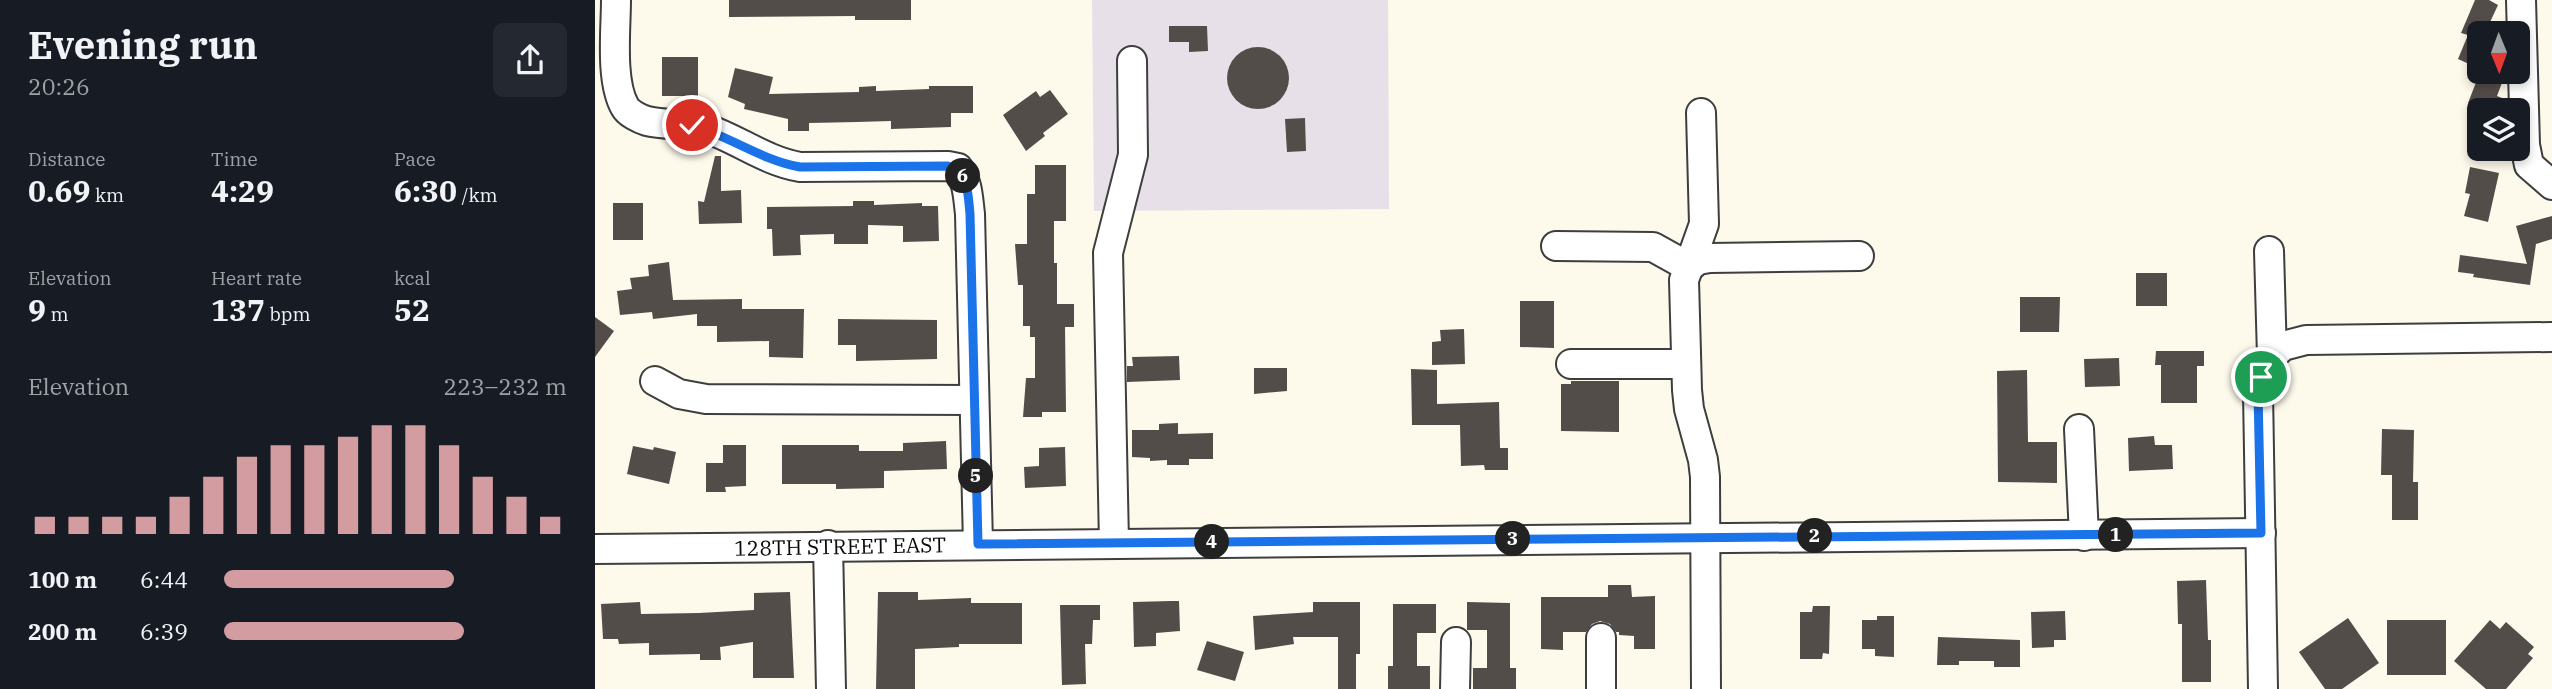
<!DOCTYPE html>
<html lang="en">
<head>
<meta charset="utf-8">
<style>
  :root { --surface:#171b24; --page:#242831; --text:#f1f3f6; --muted:#9ea1a6; --accent:#d29ca1 }
  body { margin:0; font-family:"IBM Plex Serif",serif; background:var(--page); color:var(--text); height:100vh; display:flex; flex-direction:column; font-size:26px; white-space:nowrap }
  * { box-sizing:border-box; margin:0 }
  p { font-size:23px; color:var(--muted) }
  .icon { flex:none; width:38px; height:38px; fill:none; stroke:currentColor; stroke-width:2; stroke-linecap:round; stroke-linejoin:round }
  .map { position:relative; flex:1; overflow:hidden }
  .details { display:flex; flex-direction:column; background:var(--surface); width:595px }
  .details>* { flex:none }
  .needle { width:46px; rotate:179deg }
  .fabs { position:absolute; left:1872px; top:21px; display:grid; gap:14px }
  .fabs a { display:grid; place-items:center; width:63px; height:63px; border-radius:10px; background:var(--surface); box-shadow:0 4px 10px #0003; font-size:35px }
  .pin { position:absolute; display:grid; place-items:center; width:60px; height:60px; color:#fff; margin:-30px; border:4px solid #fff; border-radius:50%; box-shadow:0 2px 7px #0007 }
  .km { position:absolute; width:35px; height:35px; margin:-18px; border-radius:50%; background:#222; color:#fff; font-size:19px; line-height:35px; text-align:center }
  .round { display:grid; place-items:center; flex:none; width:74px; height:74px; border-radius:10px; background:var(--page) }
  .summary { display:flex; align-items:center; justify-content:space-between; height:119px; padding:0 28px }
  h1 { font-size:38px; font-weight:700; line-height:52px }
  .stats { display:grid; grid-template-columns:repeat(3,1fr); gap:10px; height:119px; padding:7px 28px }
  .stats div { display:grid; align-content:center }
  .stats b { font-size:30px; font-weight:700 }
  .stats small { font-size:19px; font-weight:400 }
  .stats p { font-size:19px }
  .chart { height:196px; padding:14px 28px }
  .chart p { display:flex; justify-content:space-between }
  .chart svg { width:100%; height:126px; margin-top:7px; stroke:var(--accent); stroke-width:6 }
  ul { padding:0 28px; list-style:none; font-size:23px }
  li { display:grid; grid-template-columns:112px 84px 1fr; align-items:center; height:52px }
  li i { height:18px; border-radius:9px; background:var(--accent) }
  main { display:flex; flex:1; min-height:0 }
  .map>svg:first-child { display:block }
</style>
</head>
<body>
<main>
<section class="details">
<div class="summary"><div><h1>Evening run</h1><p>20:26</p></div><a class="round"><svg class="icon" aria-label="share" viewBox="0 0 24 24"><path d="M12 15V3M7 8l5-5 5 5M5 13v7h14v-7"/></svg></a></div>
<div class="stats">
<div><p>Distance</p><b>0.69<small> km</small></b></div>
<div><p>Time</p><b>4:29</b></div>
<div><p>Pace</p><b>6:30<small> /km</small></b></div>
</div>
<div class="stats">
<div><p>Elevation</p><b>9<small> m</small></b></div>
<div><p>Heart rate</p><b>137<small> bpm</small></b></div>
<div><p>kcal</p><b>52</b></div>
</div>
<div class="chart"><p><span>Elevation</span>223–232 m</p>
<svg viewBox="0 0 160 44" preserveAspectRatio="none"><path d="M5 44V38M15 44V38M25 44V38M35 44V38M45 44V31M55 44V24M65 44V17M75 44V13M85 44V13M95 44V10M105 44V6M115 44V6M125 44V13M135 44V24M145 44V31M155 44V38"/></svg>
</div>
<ul>
<li><b>100 m</b>6:44<i style="width:67%"></i></li>
<li><b>200 m</b>6:39<i style="width:70%"></i></li>
</ul>
</section>
<div class="map">
<svg width="1957" height="689" viewBox="0 0 1957 689">
  <rect width="100%" height="100%" fill="#fdf9eb"/>
  <path fill="#e8e0e9" d="M 497,0 L 793,0 L 794,209 L 499,211 Z"/>
  <g fill="#534d49">
    <path d="M 134,0 L 316,0 L 316,20 L 260,20 L 260,16 L 134,17 Z"/>
    <path d="M 1880,0 L 1894,0 L 1903,5 L 1890,33 L 1885,33 L 1885,69 L 1863,59 L 1873,35 L 1866,33 Z"/>
    <path d="M 574,26 L 612,26 L 613,51 L 594,52 L 594,42 L 574,42 Z"/>
    <circle cx="663" cy="78" r="31"/>
    <rect x="67" y="57" width="36" height="39"/>
    <path d="M 140,68 L 178,77 L 174,94 L 264,92 L 264,87 L 281,86 L 281,91 L 334,89 L 334,86 L 378,86 L 378,113 L 356,113 L 356,127 L 296,129 L 296,121 L 262,122 L 214,123 L 214,131 L 193,131 L 193,119 L 149,109 L 150,104 L 133,97 Z"/>
    <path d="M 1885,72 L 1911,72 L 1902,96 L 1912,100 L 1912,110 L 1890,110 L 1873,103 Z"/>
    <path d="M 455,90 L 473,114 L 448,133 L 450,136 L 431,151 L 408,115 L 441,91 L 445,97 Z"/>
    <path d="M 710,118 L 711,151 L 692,152 L 690,119 Z"/>
    <path d="M 120,156 L 126,156 L 126,191 L 146,190 L 147,223 L 104,224 L 103,201 L 109,202 Z"/>
    <path d="M 440,165 L 471,165 L 471,221 L 459,221 L 459,263 L 462,263 L 462,304 L 479,304 L 479,327 L 470,327 L 471,412 L 447,412 L 447,417 L 428,417 L 431,378 L 440,378 L 440,337 L 435,337 L 435,326 L 428,326 L 428,285 L 423,285 L 420,244 L 432,244 L 432,194 L 440,194 Z"/>
    <path d="M 1875,167 L 1904,173 L 1893,222 L 1869,216 L 1875,194 L 1870,193 Z"/>
    <path d="M 258,201 L 279,201 L 279,205 L 327,203 L 327,206 L 343,206 L 344,241 L 308,242 L 308,226 L 273,225 L 273,244 L 239,244 L 239,234 L 205,235 L 206,255 L 178,256 L 177,229 L 172,229 L 172,207 L 258,206 Z"/>
    <rect x="18" y="203" width="30" height="37"/>
    <path d="M 1957,216 L 1957,239 L 1941,244 L 1935,285 L 1878,277 L 1879,274 L 1863,272 L 1865,255 L 1932,264 L 1921,226 Z"/>
    <path d="M 74,262 L 78,300 L 147,299 L 147,309 L 209,309 L 208,358 L 174,357 L 174,341 L 122,342 L 122,326 L 102,326 L 102,314 L 58,319 L 57,312 L 25,315 L 22,291 L 37,289 L 35,278 L 54,276 L 53,265 Z"/>
    <rect x="1541" y="273" width="31" height="33"/>
    <path d="M 1425,297 L 1465,297 L 1464,332 L 1425,332 Z"/>
    <path d="M 925,301 L 959,301 L 959,348 L 925,347 Z"/>
    <path d="M 0,317 L 19,331 L 0,357 Z"/>
    <path d="M 243,319 L 342,320 L 342,359 L 261,361 L 261,345 L 243,345 Z"/>
    <path d="M 869,329 L 870,364 L 837,365 L 837,342 L 846,341 L 845,330 Z"/>
    <path d="M 1561,351 L 1609,351 L 1609,366 L 1602,366 L 1602,403 L 1566,403 L 1566,365 L 1560,365 Z"/>
    <path d="M 584,356 L 585,380 L 532,382 L 532,366 L 538,366 L 537,357 Z"/>
    <path d="M 1524,358 L 1525,386 L 1490,387 L 1489,359 Z"/>
    <path d="M 659,368 L 692,368 L 692,391 L 659,394 Z"/>
    <path d="M 816,369 L 842,370 L 842,404 L 904,402 L 905,448 L 913,448 L 913,470 L 890,470 L 889,465 L 866,466 L 865,425 L 817,425 Z"/>
    <path d="M 1432,370 L 1433,442 L 1462,442 L 1462,483 L 1403,482 L 1402,371 Z"/>
    <path d="M 976,381 L 1024,381 L 1024,432 L 966,431 L 966,384 L 976,384 Z"/>
    <path d="M 583,423 L 583,434 L 618,433 L 618,459 L 594,459 L 594,465 L 572,465 L 572,460 L 555,461 L 555,458 L 537,457 L 537,430 L 564,430 L 564,424 Z"/>
    <path d="M 1787,429 L 1819,430 L 1818,482 L 1823,482 L 1823,520 L 1797,520 L 1797,475 L 1786,475 Z"/>
    <path d="M 1559,436 L 1560,445 L 1577,445 L 1578,469 L 1534,471 L 1533,438 Z"/>
    <path d="M 351,441 L 352,469 L 289,471 L 289,488 L 241,489 L 241,484 L 187,484 L 187,445 L 264,445 L 264,451 L 308,451 L 308,443 Z"/>
    <path d="M 128,445 L 151,445 L 151,486 L 130,487 L 131,492 L 111,492 L 111,463 L 128,463 Z"/>
    <path d="M 38,446 L 58,450 L 59,447 L 81,452 L 74,484 L 32,474 Z"/>
    <path d="M 470,447 L 471,486 L 430,488 L 429,467 L 444,466 L 444,448 Z"/>
    <path d="M 1611,580 L 1613,640 L 1616,640 L 1616,682 L 1587,682 L 1587,624 L 1583,624 L 1582,581 Z"/>
    <path d="M 1013,585 L 1036,585 L 1037,597 L 1060,596 L 1060,649 L 1039,649 L 1039,636 L 1024,635 L 1024,632 L 1021,632 L 1015,624 L 1005,621 L 997,624 L 991,632 L 968,632 L 968,650 L 946,649 L 946,597 L 1013,597 Z"/>
    <path d="M 195,592 L 199,678 L 158,678 L 158,642 L 125,647 L 126,660 L 105,660 L 105,654 L 54,655 L 54,643 L 24,644 L 23,639 L 8,639 L 6,604 L 45,602 L 46,614 L 104,613 L 159,610 L 159,593 Z"/>
    <path d="M 283,592 L 323,592 L 323,600 L 376,598 L 376,603 L 427,603 L 427,644 L 364,644 L 364,647 L 320,649 L 320,689 L 281,689 Z"/>
    <path d="M 576,601 L 584,601 L 585,631 L 561,633 L 561,646 L 539,647 L 538,602 Z"/>
    <path d="M 718,602 L 765,602 L 765,654 L 761,654 L 761,689 L 743,689 L 743,637 L 698,637 L 699,644 L 660,650 L 658,616 L 718,612 Z"/>
    <path d="M 872,602 L 915,603 L 915,668 L 921,668 L 921,689 L 878,689 L 878,668 L 892,668 L 892,630 L 872,630 Z"/>
    <path d="M 798,604 L 841,604 L 841,633 L 822,633 L 822,666 L 835,666 L 835,689 L 793,689 L 793,666 L 798,666 Z"/>
    <path d="M 465,605 L 505,605 L 505,620 L 498,620 L 497,644 L 490,644 L 491,684 L 467,685 Z"/>
    <path d="M 1218,606 L 1235,606 L 1234,654 L 1228,653 L 1227,659 L 1205,659 L 1205,612 L 1217,612 Z"/>
    <path d="M 1470,611 L 1471,640 L 1459,640 L 1459,647 L 1437,648 L 1436,612 Z"/>
    <path d="M 1282,616 L 1299,616 L 1299,657 L 1280,656 L 1280,649 L 1267,649 L 1267,620 L 1282,620 Z"/>
    <path d="M 1753,618 L 1784,663 L 1747,689 L 1730,689 L 1704,652 Z"/>
    <rect x="1792" y="620" width="59" height="55"/>
    <path d="M 1895,620 L 1905,629 L 1911,622 L 1939,647 L 1933,654 L 1938,658 L 1911,689 L 1891,689 L 1859,661 Z"/>
    <path d="M 1343,637 L 1425,640 L 1425,667 L 1399,667 L 1399,661 L 1364,661 L 1364,665 L 1342,665 Z"/>
    <path d="M 612,641 L 649,652 L 640,681 L 602,670 Z"/>
  </g>
  <g fill="none" stroke-linecap="round" stroke-linejoin="round">
    <g stroke="#3e3e3e" stroke-width="32">
      <g id="minor">
        <path d="M 21,0 C 21,29 15,81 30,107 C 33,113 45,119 52,121 C 71,126 91,122 110,128 C 143,139 170,161 205,167 L 353,166 L 363,168 C 373,182 373,198 375,214 L 383,544"/>
        <path d="M 1926,0 L 1930,145 L 1934,165 L 1957,185"/>
        <path d="M 1106,113 L 1109,224 L 1089,280 L 1092,390 L 1094,409 L 1108,460 L 1110,477 L 1111,689"/>
        <path d="M 961,246 L 1058,247 L 1094,267"/>
        <path d="M 1094,267 L 1103,260 L 1115,258 L 1264,256"/>
        <path d="M 1677,356 L 1688,346 L 1711,340 L 1957,337"/>
        <path d="M 976,364 L 1091,364"/>
        <path d="M 60,381 L 84,394 L 111,399 L 379,400"/>
        <path d="M 1484,429 L 1489,536"/>
        <path d="M 519,543 L 513,253 L 538,155 L 537,61"/>
        <path d="M 233,545 L 236,689"/>
        <path d="M 0,549 L 1666,533"/>
        <path d="M 860,689 L 861,642"/>
        <path d="M 1006,689 L 1006,638"/>
        <path d="M 1668,689 L 1663,392 L 1666,377 L 1677,356 L 1674,251"/>
      </g>
    </g>
    <use href="#minor" stroke="#fff" stroke-width="28"/>
  </g>
  <g fill="none" stroke-linecap="round" stroke-linejoin="round">
    <g stroke="#fff" stroke-width="14">
      <path id="route" d="M 97,125 C 134,136 166,160 205,167 L 353,166 C 374,172 373,195 375,214 L 383,544 L 1666,533 L 1663,392 L 1666,377"/>
    </g>
    <use href="#route" stroke="#1a73e8" stroke-width="9"/>
  </g>
  <g text-anchor="middle" dominant-baseline="central" stroke-width="7" stroke-linejoin="round" paint-order="stroke">
    <g font-size="21" fill="#0b0b0b" stroke="#fff">
      <text transform="translate(245 546) rotate(-1)">128TH STREET EAST</text>
    </g>
  </g>
</svg>
<div class="fabs">
<a><svg class="needle" viewBox="-14 -14 28 28"><path d="M0-13l5 13h-10z" fill="#e53935"/><path d="M0 13l5-13h-10z" fill="#9ea1a6"/></svg></a>
<a><svg class="icon" aria-label="layers" viewBox="0 0 24 24"><path d="M12 4l9 5-9 5-9-5zM3 14l9 5 9-5"/></svg></a>
</div>
<div class="pin" style="left:1666px;top:377px;background:#1e9e55"><svg class="icon" aria-label="arrive" viewBox="0 0 24 24"><path d="M6 21V4h12l-3 4 3 4H6"/></svg></div>
<div class="pin" style="left:97px;top:125px;background:#d93025"><svg class="icon" aria-label="check" viewBox="0 0 24 24"><path d="M5 12l5 5 9-10"/></svg></div>
<b class="km" style="left:1521px;top:535px">1</b>
<b class="km" style="left:1220px;top:536px">2</b>
<b class="km" style="left:918px;top:539px">3</b>
<b class="km" style="left:617px;top:542px">4</b>
<b class="km" style="left:381px;top:476px">5</b>
<b class="km" style="left:368px;top:176px">6</b>
</div>
</main>
</body>
</html>
